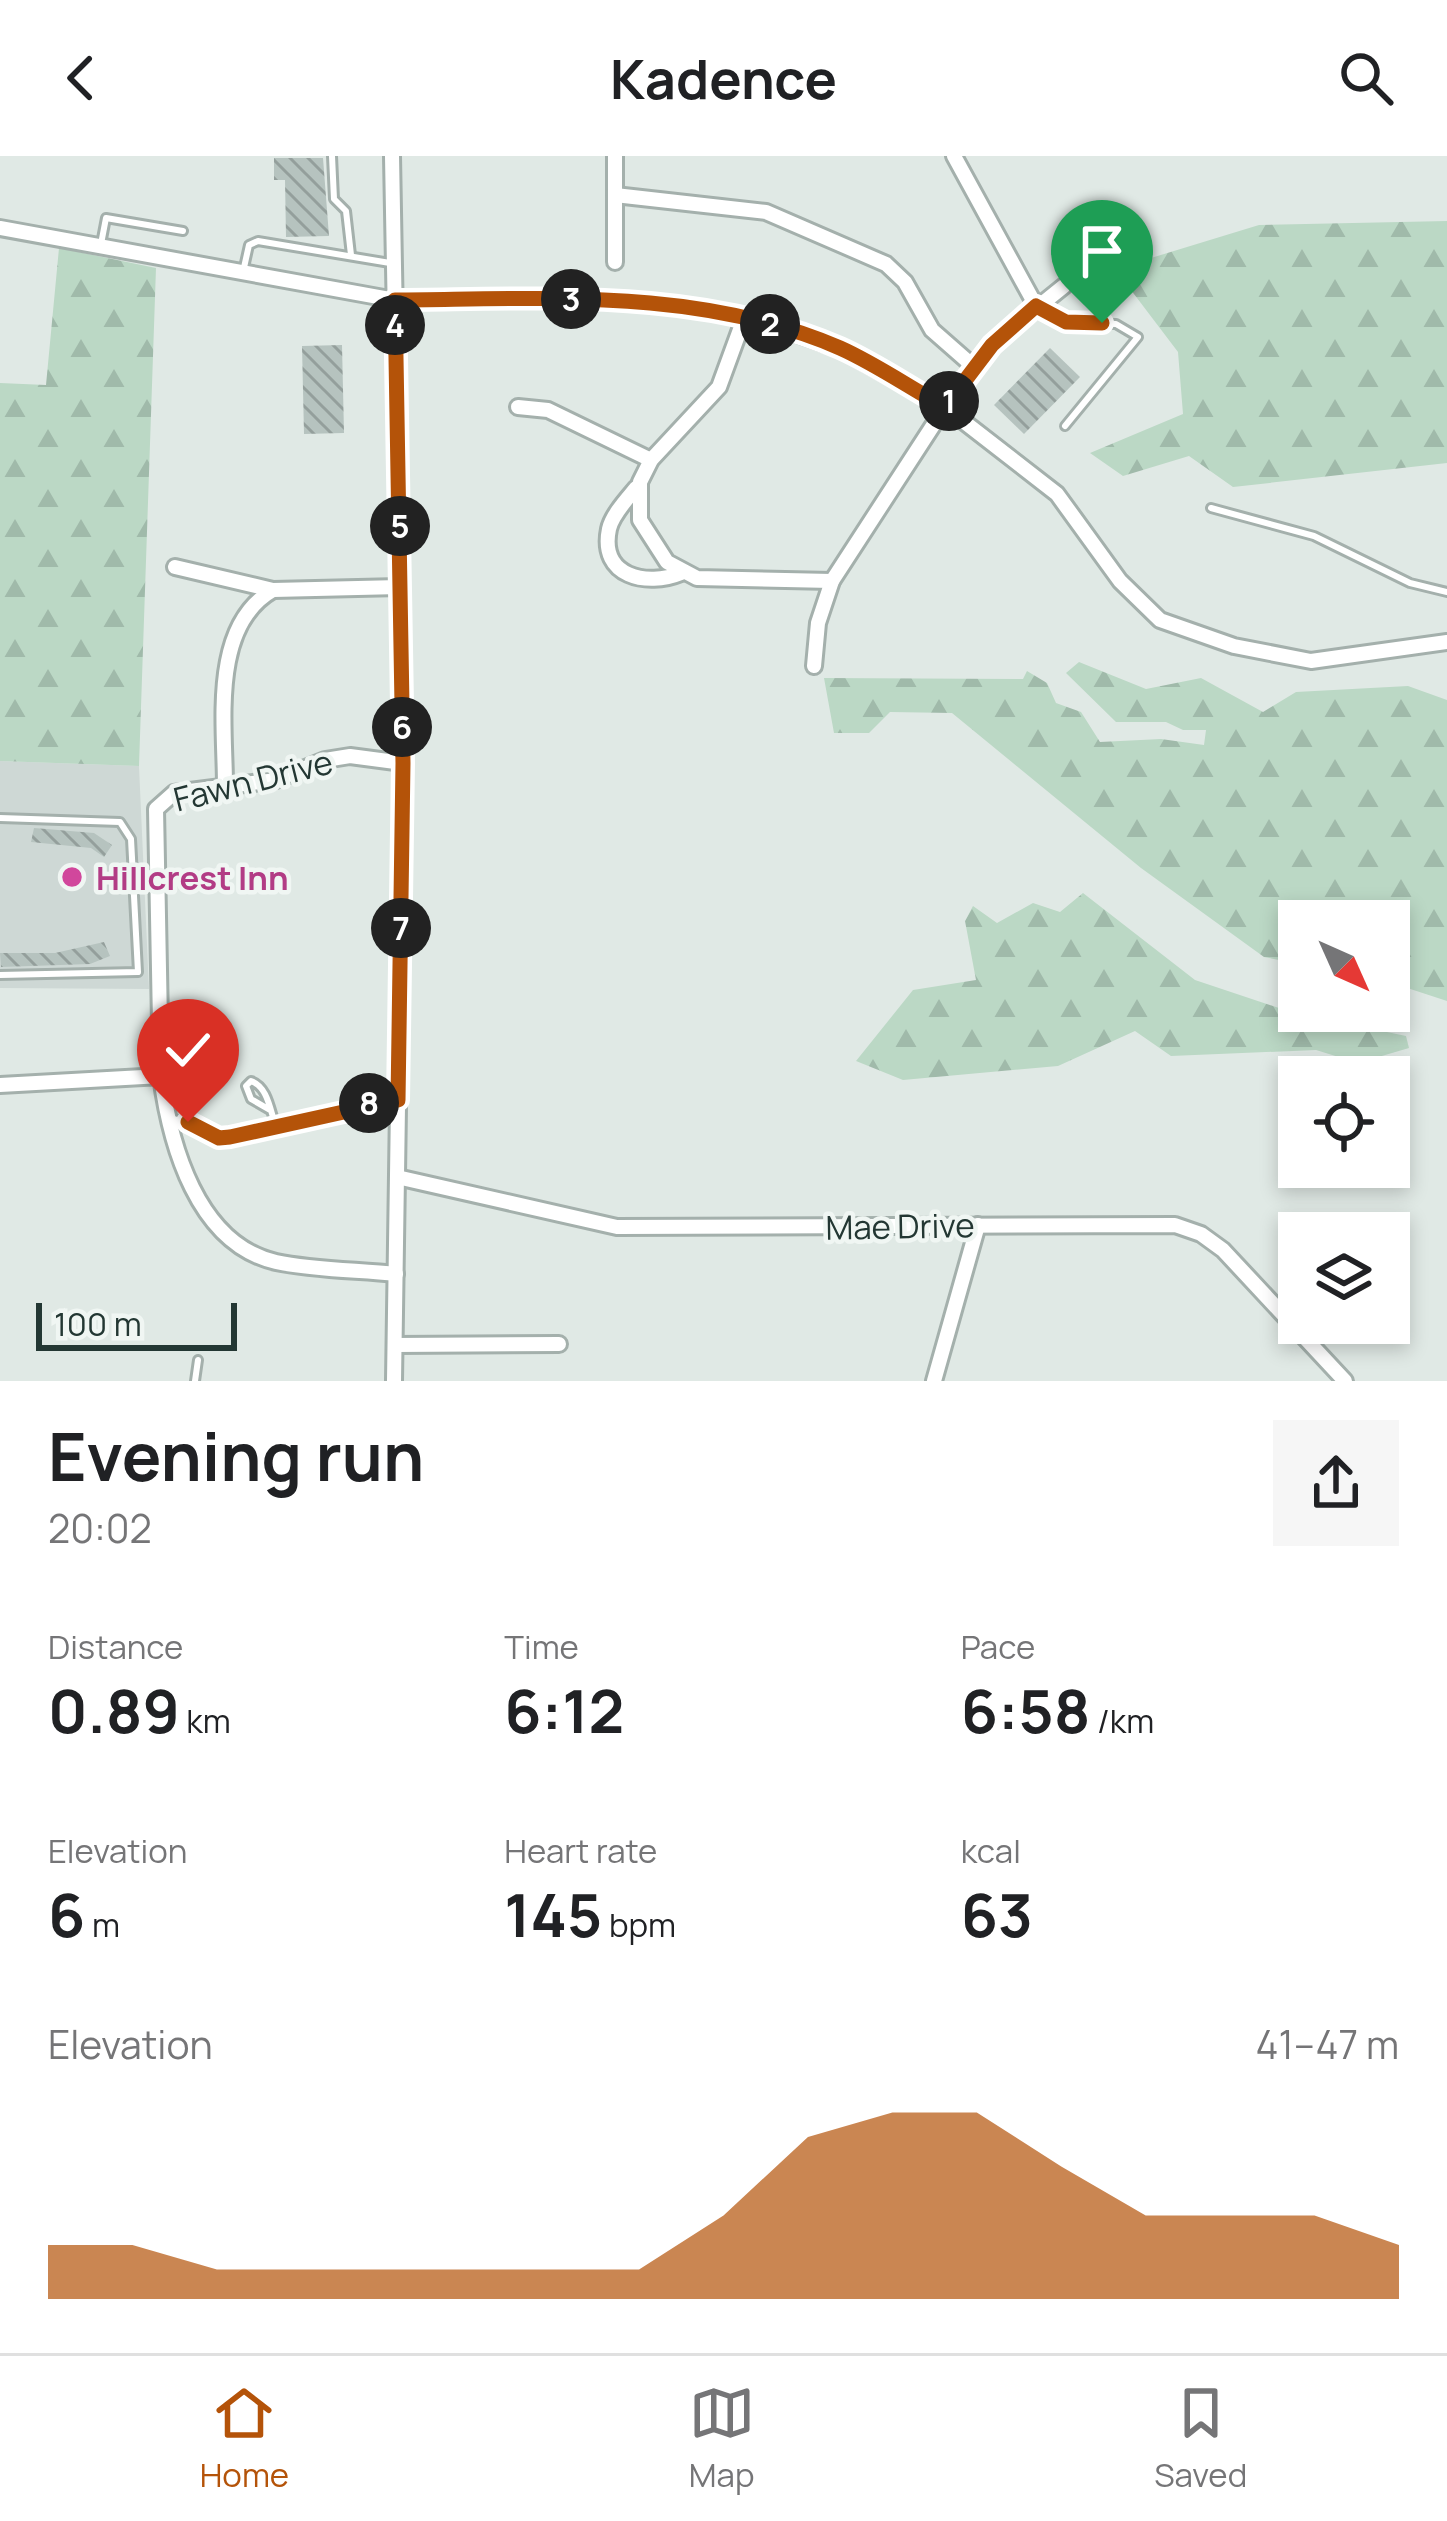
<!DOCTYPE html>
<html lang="en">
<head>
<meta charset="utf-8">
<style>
  :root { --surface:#fff; --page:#f6f6f6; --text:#202124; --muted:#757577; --line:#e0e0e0; --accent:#b45309 }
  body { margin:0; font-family:Manrope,sans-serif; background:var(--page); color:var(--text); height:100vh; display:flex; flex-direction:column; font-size:45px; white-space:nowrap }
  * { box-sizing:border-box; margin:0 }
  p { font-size:39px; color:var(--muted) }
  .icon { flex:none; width:66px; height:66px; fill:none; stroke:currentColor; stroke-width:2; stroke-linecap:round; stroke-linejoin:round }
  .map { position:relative; height:1225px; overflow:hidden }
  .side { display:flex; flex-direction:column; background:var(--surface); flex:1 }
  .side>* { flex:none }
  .needle { width:78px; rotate:135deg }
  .tools { position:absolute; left:1278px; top:744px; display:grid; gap:24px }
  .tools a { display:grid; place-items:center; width:132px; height:132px; border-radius:0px; background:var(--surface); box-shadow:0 6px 18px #0003; font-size:60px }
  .scale { position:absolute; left:36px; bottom:30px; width:201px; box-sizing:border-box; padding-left:12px; border:6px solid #233733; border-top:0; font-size:33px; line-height:42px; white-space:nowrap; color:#233733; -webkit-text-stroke:9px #f0f6f3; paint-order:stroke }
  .pin { position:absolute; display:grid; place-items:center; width:102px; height:102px; color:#fff; margin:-123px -51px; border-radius:50% 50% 50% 0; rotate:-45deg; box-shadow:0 0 12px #0007 }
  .pin .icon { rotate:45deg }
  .km { position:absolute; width:60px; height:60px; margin:-30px; border-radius:50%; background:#222; color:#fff; font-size:33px; line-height:60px; text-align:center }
  .round { display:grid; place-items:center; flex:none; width:126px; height:126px; border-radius:0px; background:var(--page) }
  .headline { display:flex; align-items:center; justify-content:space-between; height:204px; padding:0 48px }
  h1 { font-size:66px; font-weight:700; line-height:90px }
  .stats { display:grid; grid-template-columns:repeat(3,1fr); gap:18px; height:204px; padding:12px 48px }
  .stats div { display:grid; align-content:center }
  .stats b { font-size:60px; font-weight:700 }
  .stats small { font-size:33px; font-weight:400 }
  .stats p { font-size:33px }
  .chart { height:336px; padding:24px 48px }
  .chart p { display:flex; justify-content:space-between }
  .chart svg { width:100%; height:216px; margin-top:12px; fill:var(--accent); opacity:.7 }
  header { display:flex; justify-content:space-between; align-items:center; height:156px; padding:0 48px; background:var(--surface); font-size:54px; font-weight:700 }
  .dock { display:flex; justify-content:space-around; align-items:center; height:168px; border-top:3px solid var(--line); background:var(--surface); font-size:33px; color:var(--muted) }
  .dock a { display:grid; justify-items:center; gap:6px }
  .dock .selected { color:var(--accent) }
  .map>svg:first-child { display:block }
</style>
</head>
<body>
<header><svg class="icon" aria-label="back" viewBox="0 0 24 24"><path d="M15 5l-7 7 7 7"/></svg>Kadence<svg class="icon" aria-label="search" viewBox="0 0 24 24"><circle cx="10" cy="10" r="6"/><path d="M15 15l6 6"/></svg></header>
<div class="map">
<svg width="1447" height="1225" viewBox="0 0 1447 1225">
  <defs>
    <pattern id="forest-firs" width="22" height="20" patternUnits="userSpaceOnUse" patternTransform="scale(3)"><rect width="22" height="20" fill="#bbd8c5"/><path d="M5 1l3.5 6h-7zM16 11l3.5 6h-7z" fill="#a0baaa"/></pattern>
    <pattern id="building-back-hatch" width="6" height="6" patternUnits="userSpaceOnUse" patternTransform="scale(3)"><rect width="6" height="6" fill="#b6c3bf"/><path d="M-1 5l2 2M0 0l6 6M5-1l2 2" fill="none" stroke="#949f9c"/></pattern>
  </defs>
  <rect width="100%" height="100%" fill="#e0e9e5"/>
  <path fill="#ced8d5" d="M 0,605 L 139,610 L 149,833 L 0,832 Z"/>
  <g fill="url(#forest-firs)">
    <path d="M 1447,65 L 1447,307 L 1233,331 L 1189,300 L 1123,320 L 1090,297 L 1183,258 L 1178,196 L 1115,113 L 1259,69 Z"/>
    <path d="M 59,92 L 156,112 L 139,610 L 0,605 L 0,227 L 46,229 Z"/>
    <path d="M 1079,506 L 1146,533 L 1201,522 L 1263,556 L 1296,536 L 1408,530 L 1447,544 L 1447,845 L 1389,826 L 1389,765 L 1299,765 L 1299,808 L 1264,801 L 1141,712 L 952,557 L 890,556 L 869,577 L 834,577 L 824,522 L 1023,523 L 1027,515 L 1047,527 L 1056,547 L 1081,556 L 1100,586 L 1161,583 L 1204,589 L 1206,574 L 1183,574 L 1166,566 L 1116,566 L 1066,517 Z"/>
    <path d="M 1083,737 L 1195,824 L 1306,861 L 1310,855 L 1347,855 L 1344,867 L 1406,880 L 1409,892 L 1358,907 L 1316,894 L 1171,900 L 1135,875 L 1058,910 L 903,924 L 856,905 L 913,834 L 976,824 L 965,765 L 973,750 L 997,767 L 1033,747 L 1060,756 Z"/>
  </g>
  <g fill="url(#building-back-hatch)">
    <path d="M 274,2 L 323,2 L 329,80 L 286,81 L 285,24 L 274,24 Z"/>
    <path d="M 342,189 L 344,277 L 304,278 L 302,190 Z"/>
    <path d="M 1050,192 L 1080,221 L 1024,278 L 994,249 Z"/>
    <path d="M 34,672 L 94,677 L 112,689 L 104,701 L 91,692 L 31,686 Z"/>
    <path d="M 104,786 L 110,800 L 90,808 L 1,811 L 0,797 L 55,797 Z"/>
  </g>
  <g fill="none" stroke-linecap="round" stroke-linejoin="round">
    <g stroke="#a4b0ac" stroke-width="12">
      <g id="service">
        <path d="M 332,0 L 334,43 L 346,55 L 351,99"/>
        <path d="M 101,88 L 106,62 L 183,75"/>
        <path d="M 243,116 L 249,89 L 258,85 L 390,107"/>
        <path d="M 1039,151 L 1066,166 L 1116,168 L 1138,181 L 1065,270"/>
        <path d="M 1211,352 L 1314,380 L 1410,427 L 1447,436"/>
        <path d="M 0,662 L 120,666 L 131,683 L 138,816 L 0,819"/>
        <path d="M 270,954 L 251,943 L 246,930 L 251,925 C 268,931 270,954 276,971"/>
        <path d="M 171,962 L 230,981 L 394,944"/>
        <path d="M 195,1225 L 198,1204"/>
      </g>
    </g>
    <g stroke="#a4b0ac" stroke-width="20">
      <g id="minor">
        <path d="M 392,0 L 403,607 L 394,1225"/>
        <path d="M 615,0 L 615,106"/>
        <path d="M 954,0 L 1036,150"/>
        <path d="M 615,39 L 766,56 L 886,108 L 905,126 L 932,174 L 973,210"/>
        <path d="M 0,72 L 395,144 L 615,143 L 745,160 L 841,193 L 945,251 L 1057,338 L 1120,425 L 1160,464 L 1234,490 L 1311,505 L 1447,486"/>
        <path d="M 745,160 L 719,231 L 651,304 L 640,326 L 640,364 L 667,406 L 697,422 L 832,425"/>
        <path d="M 518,251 L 548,254 L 651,304"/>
        <path d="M 636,332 C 627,343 612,359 609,373 C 599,421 647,431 681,417"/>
        <path d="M 175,411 L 273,434"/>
        <path d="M 814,510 L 818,467 L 832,425 L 945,251 L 991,189 L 1064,130"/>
        <path d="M 225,630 C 225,568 210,470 273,434 L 400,431"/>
        <path d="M 161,920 L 156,653 L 174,637 L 276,624 L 325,604 L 350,600 L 403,607"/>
        <path d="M 0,929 L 161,920 C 170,988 197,1088 276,1106 C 314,1114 357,1114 396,1118"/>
        <path d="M 397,1021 L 617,1071 L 1175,1069 L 1201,1078 L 1223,1094 L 1345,1225"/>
        <path d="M 395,1189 L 559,1188"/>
        <path d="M 934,1225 L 978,1069"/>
      </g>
    </g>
    <use href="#service" stroke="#fff" stroke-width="6"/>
    <use href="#minor" stroke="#fff" stroke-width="14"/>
  </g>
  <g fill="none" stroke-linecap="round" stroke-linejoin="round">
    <g stroke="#fff" stroke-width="24">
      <path id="route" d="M 188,966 L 219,982 L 230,981 L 398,944 L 403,607 L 395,144 C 545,143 699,131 840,192 C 876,208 910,232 945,251 L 992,189 L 1036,150 L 1066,166 L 1102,167"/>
    </g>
    <use href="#route" stroke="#b45309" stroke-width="15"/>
  </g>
  <circle fill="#d1479c" stroke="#f0f6f3" stroke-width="4.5" cx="72" cy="721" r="12"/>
  <g text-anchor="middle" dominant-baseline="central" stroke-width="9" stroke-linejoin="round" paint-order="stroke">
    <g font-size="33" fill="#233733" stroke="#f0f6f3">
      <text transform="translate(253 624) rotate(-14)">Fawn Drive</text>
      <text transform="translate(900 1070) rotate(-1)">Mae Drive</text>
    </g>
    <g font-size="33" font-weight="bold" fill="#b23c85" stroke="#f0f6f3" text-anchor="start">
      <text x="96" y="721">Hillcrest Inn</text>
    </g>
  </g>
</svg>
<div class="tools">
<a><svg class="needle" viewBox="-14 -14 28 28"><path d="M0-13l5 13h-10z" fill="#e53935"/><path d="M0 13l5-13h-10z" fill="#757577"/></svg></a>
<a><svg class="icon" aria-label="locate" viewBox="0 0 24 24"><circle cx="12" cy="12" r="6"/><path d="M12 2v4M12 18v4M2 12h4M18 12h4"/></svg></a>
<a><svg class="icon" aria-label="layers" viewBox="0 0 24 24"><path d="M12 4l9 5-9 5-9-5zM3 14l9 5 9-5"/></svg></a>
</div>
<div class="scale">100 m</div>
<div class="pin" style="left:1102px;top:167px;background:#1e9e55"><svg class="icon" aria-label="arrive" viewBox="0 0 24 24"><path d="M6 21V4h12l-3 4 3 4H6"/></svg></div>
<div class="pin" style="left:188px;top:966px;background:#d93025"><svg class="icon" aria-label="check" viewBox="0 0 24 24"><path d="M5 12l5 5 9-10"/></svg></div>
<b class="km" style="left:949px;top:245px">1</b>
<b class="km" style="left:770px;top:168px">2</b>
<b class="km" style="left:571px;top:143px">3</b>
<b class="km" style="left:395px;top:169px">4</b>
<b class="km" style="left:400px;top:370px">5</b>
<b class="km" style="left:402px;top:571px">6</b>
<b class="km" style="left:401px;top:772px">7</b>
<b class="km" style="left:369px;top:947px">8</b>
</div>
<section class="side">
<div class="headline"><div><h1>Evening run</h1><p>20:02</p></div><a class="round"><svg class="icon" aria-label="share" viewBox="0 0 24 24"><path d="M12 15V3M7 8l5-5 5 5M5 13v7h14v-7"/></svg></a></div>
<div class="stats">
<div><p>Distance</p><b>0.89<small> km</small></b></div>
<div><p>Time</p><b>6:12</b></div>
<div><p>Pace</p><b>6:58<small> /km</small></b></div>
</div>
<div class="stats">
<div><p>Elevation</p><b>6<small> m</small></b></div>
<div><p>Heart rate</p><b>145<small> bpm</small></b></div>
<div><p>kcal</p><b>63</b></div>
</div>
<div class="chart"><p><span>Elevation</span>41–47 m</p>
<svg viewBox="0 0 160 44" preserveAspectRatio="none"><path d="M0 44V33L10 33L20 38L30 38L40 38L50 38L60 38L70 38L80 27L90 11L100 6L110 6L120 17L130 27L140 27L150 27L160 33V44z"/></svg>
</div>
</section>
<nav class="dock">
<a class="selected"><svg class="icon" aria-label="home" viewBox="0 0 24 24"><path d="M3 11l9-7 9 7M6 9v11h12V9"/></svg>Home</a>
<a><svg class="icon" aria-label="map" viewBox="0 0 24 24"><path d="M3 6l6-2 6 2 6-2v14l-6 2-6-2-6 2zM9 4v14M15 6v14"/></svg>Map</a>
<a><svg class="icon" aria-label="saved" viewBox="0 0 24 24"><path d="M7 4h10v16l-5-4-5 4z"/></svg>Saved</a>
</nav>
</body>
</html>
